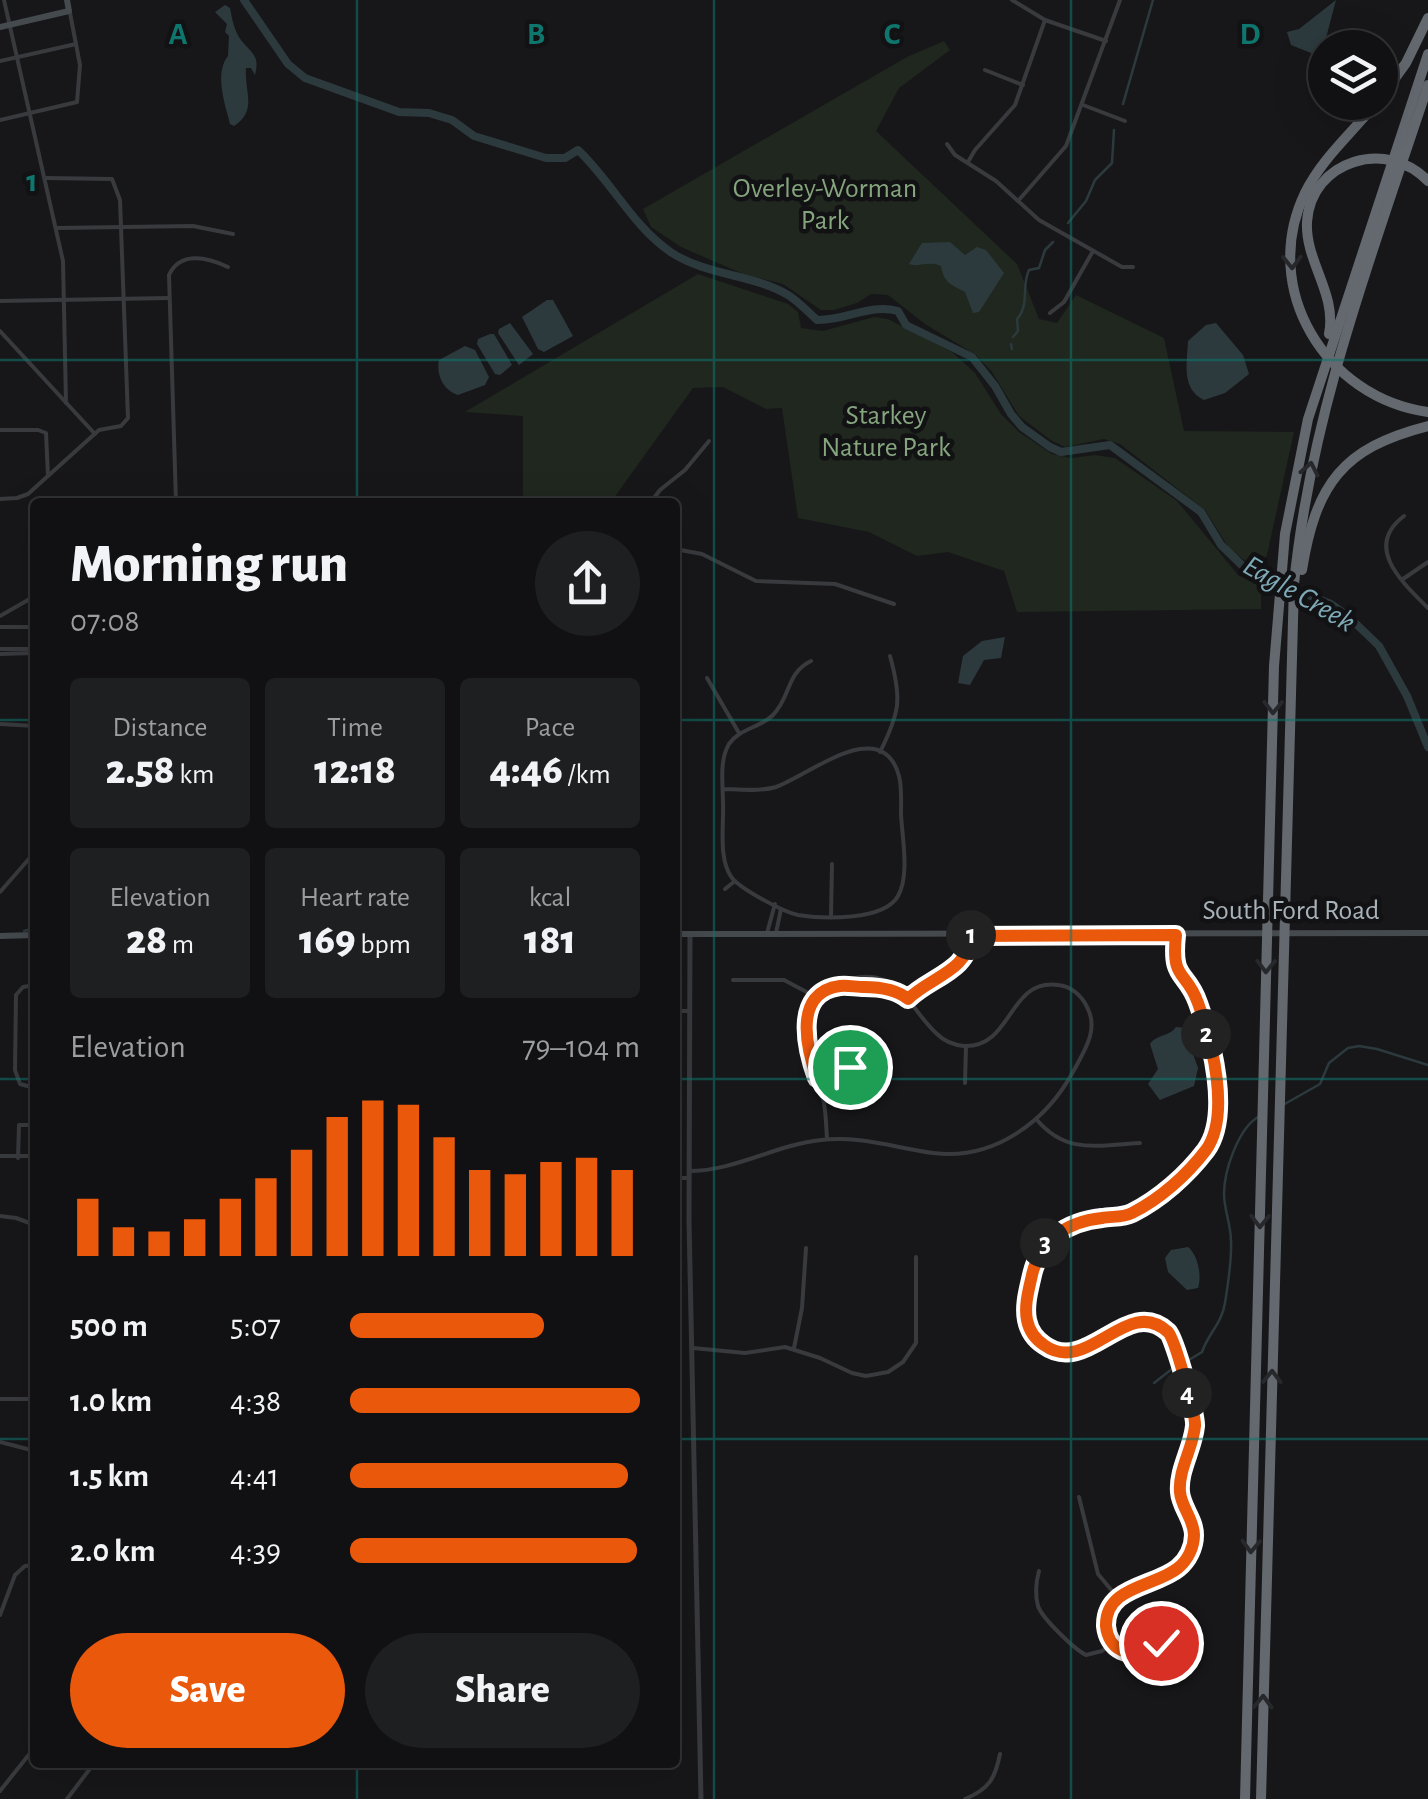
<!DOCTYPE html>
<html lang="en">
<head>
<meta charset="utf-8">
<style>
  :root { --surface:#111113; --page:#1e1f21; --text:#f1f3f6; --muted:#9c9da0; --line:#303133; --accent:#ea580c }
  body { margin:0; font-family:"Alegreya Sans",sans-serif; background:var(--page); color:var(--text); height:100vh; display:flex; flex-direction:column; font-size:38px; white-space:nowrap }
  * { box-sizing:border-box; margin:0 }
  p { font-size:32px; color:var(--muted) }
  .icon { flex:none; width:55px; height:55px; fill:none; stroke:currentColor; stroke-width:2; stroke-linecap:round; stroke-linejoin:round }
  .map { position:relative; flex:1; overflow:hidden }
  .drawer { position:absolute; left:30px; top:498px; width:650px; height:1270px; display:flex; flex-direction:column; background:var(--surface); border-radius:10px; box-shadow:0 10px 40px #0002,0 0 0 2px var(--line) }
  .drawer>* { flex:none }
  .buttons { position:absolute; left:1308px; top:30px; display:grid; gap:20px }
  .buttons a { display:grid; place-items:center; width:90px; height:90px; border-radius:50%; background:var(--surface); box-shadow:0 10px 40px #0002,0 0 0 2px var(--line); font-size:50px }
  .pin { position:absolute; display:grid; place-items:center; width:85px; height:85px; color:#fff; margin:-42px; border:5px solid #fff; border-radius:50%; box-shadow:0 2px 10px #0007 }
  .km { position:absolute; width:50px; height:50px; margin:-25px; border-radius:50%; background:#222; color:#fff; font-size:28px; line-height:50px; text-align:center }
  .round { display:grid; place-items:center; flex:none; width:105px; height:105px; border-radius:52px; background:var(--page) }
  .summary { display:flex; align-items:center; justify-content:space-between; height:170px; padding:0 40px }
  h1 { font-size:55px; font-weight:800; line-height:75px }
  .figures { display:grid; grid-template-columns:repeat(3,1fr); gap:15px; height:170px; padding:10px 40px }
  .figures div { display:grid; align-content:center; border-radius:10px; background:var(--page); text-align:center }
  .figures b { font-size:42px; font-weight:800 }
  .figures small { font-size:28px; font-weight:400 }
  .figures p { font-size:28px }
  .chart { height:280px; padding:20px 40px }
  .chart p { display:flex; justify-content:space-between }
  .chart svg { width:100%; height:180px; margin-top:10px; stroke:var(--accent); stroke-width:6 }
  .button { display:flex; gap:20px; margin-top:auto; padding:20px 40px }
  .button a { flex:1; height:115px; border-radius:60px; background:var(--accent); color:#fff; font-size:40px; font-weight:800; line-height:115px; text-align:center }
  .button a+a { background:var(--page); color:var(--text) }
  ul { padding:0 40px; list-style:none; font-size:32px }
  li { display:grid; grid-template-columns:160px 120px 1fr; align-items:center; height:75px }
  li i { height:25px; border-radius:12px; background:var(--accent) }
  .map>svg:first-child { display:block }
</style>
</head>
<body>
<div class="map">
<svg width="1428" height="1799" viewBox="0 0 1428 1799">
  <rect width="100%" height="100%" fill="#171719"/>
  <g fill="#1f271e">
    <path d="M 944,41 L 950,50 L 899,88 L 876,131 L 1017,264 L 1039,319 L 1057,323 L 1076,295 L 1164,338 L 1184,431 L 1294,432 L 1267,555 L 1258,571 L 1229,548 L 1205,510 L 1120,444 L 1104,439 L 1065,447 L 1052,441 L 1019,416 L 992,372 L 976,355 L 925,324 L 888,295 L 871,294 L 857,303 L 834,310 L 821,310 L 783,284 L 743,274 L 681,247 L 651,227 L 643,209 L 907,57 Z"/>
    <path d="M 698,274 L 788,304 L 798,312 L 801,328 L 823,331 L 874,317 L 888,319 L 952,352 L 975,373 L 1001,414 L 1019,432 L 1052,454 L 1071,458 L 1095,455 L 1115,458 L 1177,501 L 1239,576 L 1261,582 L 1261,609 L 1017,612 L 1004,571 L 948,552 L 917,556 L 869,532 L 798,518 L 782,408 L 766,409 L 723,387 L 693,388 L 611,502 L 523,502 L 523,416 L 465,412 Z"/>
  </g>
  <g fill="#2c3a3e">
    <path d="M 1336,0 L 1321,57 L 1291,45 L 1287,32 L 1299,29 Z"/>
    <path d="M 225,5 L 230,8 C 232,18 234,31 241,40 C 252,54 260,55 255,75 L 251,68 L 246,68 C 244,92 258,110 234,126 L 230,124 C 225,103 214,74 228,56 L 229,36 L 225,32 L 227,24 L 215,12 Z"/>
    <path d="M 950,242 L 965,255 L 977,247 L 986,250 L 1004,273 L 979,312 L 973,313 L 965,292 C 950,284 944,283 941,266 C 929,260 916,268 909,264 L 922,243 Z"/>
    <path d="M 547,300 L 553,300 L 573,336 L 544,352 L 538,349 L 522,317 Z"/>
    <path d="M 510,323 L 533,354 L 519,365 L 498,333 L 499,329 Z"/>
    <path d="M 1216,323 L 1243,355 L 1249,374 L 1225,393 L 1204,400 C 1181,389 1187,363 1188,341 L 1206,325 Z"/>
    <path d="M 490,334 L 494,334 L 512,365 L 500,375 L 495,374 L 477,344 L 478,339 Z"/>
    <path d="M 465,346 L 475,350 L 489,377 L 485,385 L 458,395 C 443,390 436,375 439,360 Z"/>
    <path d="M 1005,637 L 1001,658 L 984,660 L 970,685 L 958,683 L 963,656 L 982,641 Z"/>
    <path d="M 1176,1027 L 1184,1028 L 1198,1068 L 1194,1086 L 1160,1100 L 1148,1084 L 1158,1069 L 1150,1044 C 1157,1034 1169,1037 1176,1027 Z"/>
    <path d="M 1188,1247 C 1198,1255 1202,1276 1198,1288 L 1187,1290 L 1168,1272 L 1165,1258 L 1171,1250 Z"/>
  </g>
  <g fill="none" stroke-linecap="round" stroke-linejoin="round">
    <g stroke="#2c3a3e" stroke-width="2.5">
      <path d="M 1123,104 L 1153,0"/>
      <path d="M 1068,223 L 1086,201 L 1095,180 L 1112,163 L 1114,130"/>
      <path d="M 1013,337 L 1018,331 L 1017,319 C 1030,305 1021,286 1029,270 L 1039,268 L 1045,250 L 1053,242"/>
      <path d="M 1011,344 L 1012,349"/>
      <path d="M 24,931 L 35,928"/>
      <path d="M 1283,1105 L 1320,1084 L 1329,1063 L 1348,1048 L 1359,1046 L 1377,1049 L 1428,1065"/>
      <path d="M 1184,1363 L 1202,1352 C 1208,1334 1222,1323 1225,1303 C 1228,1284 1232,1260 1231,1241 C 1231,1225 1224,1209 1224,1194 C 1224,1171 1238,1129 1258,1117"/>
      <path d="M 1154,1383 L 1177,1365"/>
    </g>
    <path stroke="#2c3a3e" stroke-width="8" d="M 244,0 L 288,64 L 305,78 L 399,112 L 429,113 L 452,120 L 474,136 L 546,158 L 565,158 L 578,150 C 612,182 633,227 672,253 C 708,276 753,274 788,295 C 798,301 808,312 817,320 C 845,321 870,303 898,311 L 906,325 L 972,357 L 995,386 L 1011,414 L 1022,427 L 1050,447 L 1061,452 L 1110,445 L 1201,512 L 1221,545 L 1248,571 L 1331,604 L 1348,616 L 1379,646 L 1407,696 L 1428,747"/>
    <g stroke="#383a3e" stroke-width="4">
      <path d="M 4,0 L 63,261 L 66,403"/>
      <path d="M 1012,0 L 1045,20 L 1106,41"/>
      <path d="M 0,61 L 76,44"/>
      <path d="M 985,70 L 1023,85"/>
      <path d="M 1083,105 L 1125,121"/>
      <path d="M 0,120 L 77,102 L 80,65 L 70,13"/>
      <path d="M 947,144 L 955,155 L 996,181 L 1039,220 L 1122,267 L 1133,267"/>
      <path d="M 968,162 L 975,150 L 1015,105 L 1045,20"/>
      <path d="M 1018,201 L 1066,146 L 1120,0"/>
      <path d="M 56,228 L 193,226 L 233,234"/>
      <path d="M 0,301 L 169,298"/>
      <path d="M 1050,313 L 1064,302 L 1093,251"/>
      <path d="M 0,331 L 95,434"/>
      <path d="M 0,430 L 38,430 L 46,433 L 48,476"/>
      <path d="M 0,499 L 17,498 L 28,494 L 99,430 L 121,426 L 128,418 L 120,200 L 112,179 L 45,178"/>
      <path d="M 176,502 L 169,275 C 180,251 207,257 228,267"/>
      <path d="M 651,502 L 660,490 L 685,470 L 709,441"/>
      <path d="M 1404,516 C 1363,547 1402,582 1428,608"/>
      <path d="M 675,549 L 702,554 L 756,581 L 835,584 L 894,604"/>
      <path d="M 1403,579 L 1428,562"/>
      <path d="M 0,616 L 35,596"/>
      <path d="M 0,627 L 35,627"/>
      <path d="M 0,649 L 35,649"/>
      <path d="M 0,654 L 35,653"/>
      <path d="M 707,678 L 739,733"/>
      <path d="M 0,724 L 35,726"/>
      <path d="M 880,752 C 900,712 902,699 890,656"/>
      <path d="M 723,789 C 740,789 760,792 776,787 C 808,776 882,713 899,776 C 902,787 901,801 901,814 C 902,837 910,875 898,896 C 884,921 823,919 798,915 C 783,912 741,889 732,878 C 718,859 724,826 723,803 C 723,784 719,761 729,744 C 740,728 760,728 773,715 C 791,697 786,673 811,661"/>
      <path d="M 725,889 L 735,881"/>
      <path d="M 0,892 L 35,852"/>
      <path d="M 831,915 L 832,864"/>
      <path d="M 767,933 L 775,904"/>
      <path d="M 776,933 L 781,909"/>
      <path d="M 951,969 L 959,954 L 960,936"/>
      <path d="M 733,980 L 784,980 L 818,998"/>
      <path d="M 35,985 L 23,987 L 16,995 L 15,1070 L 20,1084 L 35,1088"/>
      <path d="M 900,992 C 886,974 857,972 838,986 C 862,988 889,983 908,999 C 930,978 969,971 970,935"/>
      <path d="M 675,1011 L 689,1011"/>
      <path d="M 817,1078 L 863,1064 L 871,1063 L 887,1073"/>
      <path d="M 965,1083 L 966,1046"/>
      <path d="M 1037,1120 C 1067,1155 1098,1145 1140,1143"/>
      <path d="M 827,1138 C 826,1125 826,1111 823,1098 C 813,1053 783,1015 838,986"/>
      <path d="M 0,1156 L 35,1156"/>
      <path d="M 18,1158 L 19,1125 L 35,1125"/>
      <path d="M 689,1171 C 735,1171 775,1145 821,1140 C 859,1135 896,1148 933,1153 C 994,1161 1047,1121 1074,1070 C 1085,1050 1099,1029 1087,1007 C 1082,996 1071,986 1058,985 C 1008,978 1013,1048 964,1046 C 954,1045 944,1041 937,1034 C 926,1024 917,1011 908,999"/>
      <path d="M 675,1178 L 689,1178"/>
      <path d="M 0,1216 L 16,1218 L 35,1225"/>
      <path d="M 693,1348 L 745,1353 L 785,1347 L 820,1358 L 852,1373 L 866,1376 L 888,1372 L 903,1362 L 916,1343 L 916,1257"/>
      <path d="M 794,1348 L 802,1308 L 806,1248"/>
      <path d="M 0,1399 L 35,1399"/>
      <path d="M 0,1442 L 35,1451"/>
      <path d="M 1079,1497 L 1098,1574 L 1118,1598"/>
      <path d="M 1039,1571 C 1036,1582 1035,1595 1038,1606 C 1042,1618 1074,1649 1086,1655 L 1102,1651 L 1112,1643"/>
      <path d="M 0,1615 L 15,1575 L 25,1566 L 35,1565"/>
      <path d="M 1158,1651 L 1169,1654 L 1172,1644 L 1164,1641 L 1158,1651 C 1149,1654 1138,1655 1128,1653 C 1103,1648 1101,1615 1117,1599 C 1134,1583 1161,1582 1178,1568 C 1188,1560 1194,1547 1194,1535 C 1194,1519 1181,1507 1180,1492 C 1178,1469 1193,1448 1195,1426 C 1196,1415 1175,1339 1168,1332 C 1128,1294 1088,1377 1043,1345 C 1035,1338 1029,1330 1027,1320 C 1024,1305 1029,1289 1032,1275 C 1039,1240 1066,1221 1102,1217 C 1112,1216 1122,1218 1132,1213 C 1160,1199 1187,1175 1206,1150 C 1232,1115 1211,1042 1198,1003 C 1187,969 1171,982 1176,935"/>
      <path d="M 0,1791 L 35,1747"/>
      <path d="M 67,1799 L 95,1762"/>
      <path d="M 965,1799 C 989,1789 995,1779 1000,1754"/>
    </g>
    <path stroke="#383a3e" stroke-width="5" d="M 690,934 L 689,1220 L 701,1799"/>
    <g stroke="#454a4e" stroke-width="6">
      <path d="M 0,27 L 69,11 L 67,0"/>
      <path d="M 675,934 L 1428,933"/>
      <path d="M 0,936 L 35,935"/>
    </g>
    <g stroke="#63696f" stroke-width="10">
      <path d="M 1380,99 L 1406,63 L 1428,18"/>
      <path d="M 1377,102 C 1353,132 1322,158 1305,193 C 1259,289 1326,398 1428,412"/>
      <path d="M 1329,334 C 1337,293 1305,262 1307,222 C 1311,160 1387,138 1428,181"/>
      <path d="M 1302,570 C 1316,484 1342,448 1428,426"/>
      <path d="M 1245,1799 L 1274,666 L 1285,534 L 1308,419 L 1428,54"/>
      <path d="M 1261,1799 L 1294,584 C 1311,411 1374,249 1428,85"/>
    </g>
  </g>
  <defs><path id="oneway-chevron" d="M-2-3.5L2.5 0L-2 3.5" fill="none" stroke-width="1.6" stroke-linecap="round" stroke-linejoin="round" transform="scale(2.5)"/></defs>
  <g stroke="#26282b">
    <use href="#oneway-chevron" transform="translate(1292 262) rotate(89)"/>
    <use href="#oneway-chevron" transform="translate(1310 469) rotate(-79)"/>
    <use href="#oneway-chevron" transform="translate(1273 707) rotate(91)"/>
    <use href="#oneway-chevron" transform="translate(1266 966) rotate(91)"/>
    <use href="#oneway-chevron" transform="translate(1260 1221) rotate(91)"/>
    <use href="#oneway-chevron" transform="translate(1272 1377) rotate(-89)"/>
    <use href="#oneway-chevron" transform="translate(1251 1546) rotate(92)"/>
    <use href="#oneway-chevron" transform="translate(1263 1702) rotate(-88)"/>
  </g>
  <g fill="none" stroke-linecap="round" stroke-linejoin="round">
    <g stroke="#fff" stroke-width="20">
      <path id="route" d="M 850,1067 L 817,1078 C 807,1050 792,992 840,986 C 847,985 856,987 864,987 C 880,987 896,989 908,999 C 930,977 969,971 970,936 L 1176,935 C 1171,982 1186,969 1198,1003 C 1212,1042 1231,1115 1206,1150 C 1187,1175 1160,1199 1132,1213 C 1122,1218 1112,1216 1102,1218 C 1066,1222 1040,1240 1032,1275 C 1029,1289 1024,1305 1027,1320 C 1029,1330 1035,1339 1044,1345 C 1088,1377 1127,1294 1168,1332 C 1175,1339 1196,1416 1195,1426 C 1193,1448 1178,1470 1180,1492 C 1181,1507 1194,1519 1194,1535 C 1194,1547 1188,1560 1178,1568 C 1155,1587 1105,1586 1106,1626 C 1107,1636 1112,1646 1121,1650 C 1132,1655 1147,1654 1158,1652 L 1161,1643"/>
    </g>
    <use href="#route" stroke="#ea580c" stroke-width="12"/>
  </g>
  <path fill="none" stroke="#0f766e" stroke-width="2.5" stroke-opacity="0.55" d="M 357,0 L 357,502M 714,0 L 714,1799M 1071,0 L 1071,1799M 0,360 L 1428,360M 0,720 L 35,720M 675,720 L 1428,720M 0,1079 L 35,1079M 675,1079 L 1428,1079M 0,1439 L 35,1439M 675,1439 L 1428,1439M 357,1762 L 357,1799"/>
  <g text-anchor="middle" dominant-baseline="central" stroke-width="9" stroke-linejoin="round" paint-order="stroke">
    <g font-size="28" fill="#85a57e" stroke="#121214">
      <text x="825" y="189">Overley-Worman<tspan x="825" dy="32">Park</tspan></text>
      <text x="886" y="416">Starkey<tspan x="886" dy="32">Nature Park</tspan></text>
    </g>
    <g font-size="28" fill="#a8b2b9" stroke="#121214">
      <text x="1291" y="911">South Ford Road</text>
    </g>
    <g font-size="30" font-style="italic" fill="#7ea9b6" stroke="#121214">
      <text transform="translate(1299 594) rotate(30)">Eagle Creek</text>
    </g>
  </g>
  <g font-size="32" text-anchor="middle" font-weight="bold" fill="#0f766e" stroke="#121214" stroke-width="9" stroke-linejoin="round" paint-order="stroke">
    <text x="178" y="44">A</text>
    <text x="536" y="44">B</text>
    <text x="892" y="44">C</text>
    <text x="1250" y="44">D</text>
    <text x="32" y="191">1</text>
  </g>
</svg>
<div class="buttons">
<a><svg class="icon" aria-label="layers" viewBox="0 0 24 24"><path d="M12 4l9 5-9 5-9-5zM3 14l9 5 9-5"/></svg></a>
</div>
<div class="pin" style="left:850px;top:1067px;background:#1e9e55"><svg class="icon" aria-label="arrive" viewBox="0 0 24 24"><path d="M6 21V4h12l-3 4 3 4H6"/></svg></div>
<div class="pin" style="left:1161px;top:1643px;background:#d93025"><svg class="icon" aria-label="check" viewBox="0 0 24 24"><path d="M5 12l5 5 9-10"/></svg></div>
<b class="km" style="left:971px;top:935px">1</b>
<b class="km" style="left:1206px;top:1034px">2</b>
<b class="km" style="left:1045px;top:1243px">3</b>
<b class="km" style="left:1187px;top:1393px">4</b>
<section class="drawer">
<div class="summary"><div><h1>Morning run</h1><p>07:08</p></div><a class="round"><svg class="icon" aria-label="share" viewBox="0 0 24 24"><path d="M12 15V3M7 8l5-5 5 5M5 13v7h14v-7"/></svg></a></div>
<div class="figures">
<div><p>Distance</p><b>2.58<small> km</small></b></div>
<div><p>Time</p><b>12:18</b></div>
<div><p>Pace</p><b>4:46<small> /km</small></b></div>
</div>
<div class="figures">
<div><p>Elevation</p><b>28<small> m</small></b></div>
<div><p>Heart rate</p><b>169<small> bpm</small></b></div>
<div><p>kcal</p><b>181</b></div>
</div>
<div class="chart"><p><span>Elevation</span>79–104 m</p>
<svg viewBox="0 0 160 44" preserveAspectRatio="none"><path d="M5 44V30M15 44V37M25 44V38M35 44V35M45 44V30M55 44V25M65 44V18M75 44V10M85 44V6M95 44V7M105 44V15M115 44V23M125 44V24M135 44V21M145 44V20M155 44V23"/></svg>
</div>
<ul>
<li><b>500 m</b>5:07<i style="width:67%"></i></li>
<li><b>1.0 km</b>4:38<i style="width:100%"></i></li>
<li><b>1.5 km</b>4:41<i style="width:96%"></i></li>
<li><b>2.0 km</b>4:39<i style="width:99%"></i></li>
</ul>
<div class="button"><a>Save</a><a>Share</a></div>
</section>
</div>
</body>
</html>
